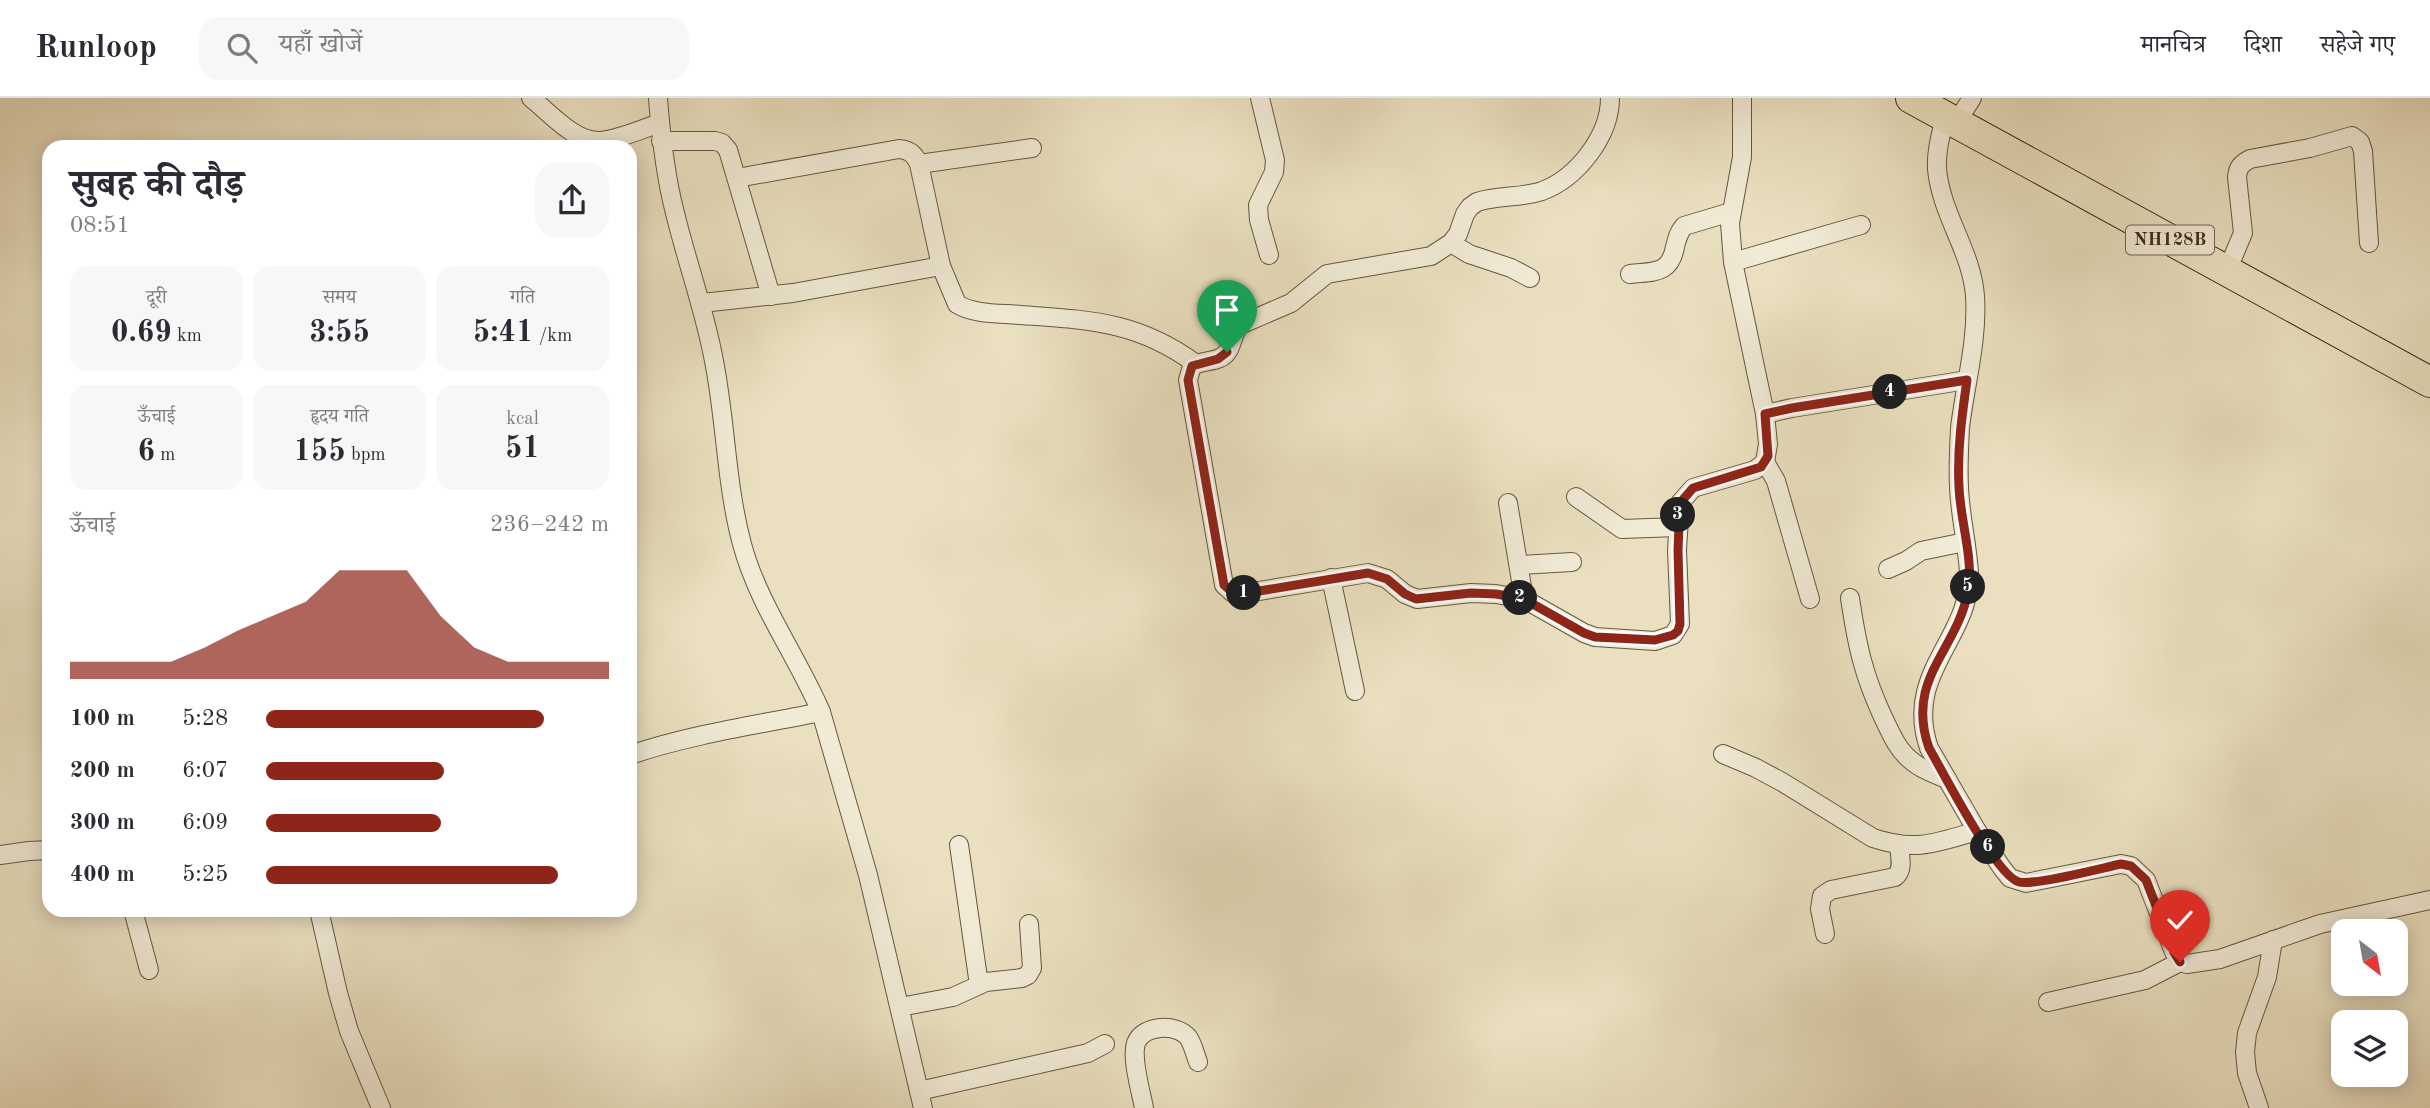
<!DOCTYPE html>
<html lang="hi">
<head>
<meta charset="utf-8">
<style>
  :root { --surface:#fff; --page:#f7f7f7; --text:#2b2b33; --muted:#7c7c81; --line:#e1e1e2; --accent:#8f2418 }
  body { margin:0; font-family:"Old Standard TT","Noto Serif Devanagari",serif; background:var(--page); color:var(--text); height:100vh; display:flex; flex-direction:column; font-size:26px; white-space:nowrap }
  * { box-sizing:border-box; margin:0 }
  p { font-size:23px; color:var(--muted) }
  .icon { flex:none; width:38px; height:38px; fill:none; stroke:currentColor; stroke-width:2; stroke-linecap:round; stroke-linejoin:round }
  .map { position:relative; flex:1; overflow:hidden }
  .details { position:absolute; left:42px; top:42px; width:595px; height:777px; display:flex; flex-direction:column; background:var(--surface); border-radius:21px; box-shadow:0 4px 18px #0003 }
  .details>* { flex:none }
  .needle { width:46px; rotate:149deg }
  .tools { position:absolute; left:2331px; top:821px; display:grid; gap:14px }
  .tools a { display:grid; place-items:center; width:77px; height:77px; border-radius:14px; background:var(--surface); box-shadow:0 4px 18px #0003; font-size:35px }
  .pin { position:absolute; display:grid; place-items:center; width:60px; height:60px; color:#fff; margin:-72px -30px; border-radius:50% 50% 50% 0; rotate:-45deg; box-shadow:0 0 7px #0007 }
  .pin .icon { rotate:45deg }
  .km { position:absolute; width:35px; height:35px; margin:-18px; border-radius:50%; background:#222; color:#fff; font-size:19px; line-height:35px; text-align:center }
  .round { display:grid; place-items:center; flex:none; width:74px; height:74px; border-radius:21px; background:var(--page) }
  .overview { display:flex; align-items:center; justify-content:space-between; height:119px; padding:0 28px }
  h1 { font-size:38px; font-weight:700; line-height:52px }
  .metrics { display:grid; grid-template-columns:repeat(3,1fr); gap:10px; height:119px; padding:7px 28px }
  .metrics div { display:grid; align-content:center; border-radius:18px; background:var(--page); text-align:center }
  .metrics b { font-size:30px; font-weight:700 }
  .metrics small { font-size:19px; font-weight:400 }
  .metrics p { font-size:19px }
  .chart { height:196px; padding:14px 28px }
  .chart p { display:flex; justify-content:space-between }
  .chart svg { width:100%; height:126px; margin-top:7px; fill:var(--accent); opacity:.7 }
  ul { padding:0 28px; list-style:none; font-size:23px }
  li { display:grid; grid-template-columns:112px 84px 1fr; align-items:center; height:52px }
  li i { height:18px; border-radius:9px; background:var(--accent) }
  header { display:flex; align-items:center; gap:42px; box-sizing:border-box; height:98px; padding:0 35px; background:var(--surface); border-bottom:2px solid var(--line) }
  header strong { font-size:33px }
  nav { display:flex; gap:38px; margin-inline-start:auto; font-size:24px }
  .search { width:490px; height:63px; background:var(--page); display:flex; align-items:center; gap:18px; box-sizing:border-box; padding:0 24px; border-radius:21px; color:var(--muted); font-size:26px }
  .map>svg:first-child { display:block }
</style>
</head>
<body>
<header>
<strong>Runloop</strong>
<div class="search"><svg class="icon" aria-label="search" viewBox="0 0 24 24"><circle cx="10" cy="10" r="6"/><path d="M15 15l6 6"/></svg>यहाँ खोजें</div>
<nav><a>मानचित्र</a><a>दिशा</a><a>सहेजे गए</a></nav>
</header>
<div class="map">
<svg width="2430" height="1010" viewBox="0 0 2430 1010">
  <rect width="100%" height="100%" fill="#eae0c0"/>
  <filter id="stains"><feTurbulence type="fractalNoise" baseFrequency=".00286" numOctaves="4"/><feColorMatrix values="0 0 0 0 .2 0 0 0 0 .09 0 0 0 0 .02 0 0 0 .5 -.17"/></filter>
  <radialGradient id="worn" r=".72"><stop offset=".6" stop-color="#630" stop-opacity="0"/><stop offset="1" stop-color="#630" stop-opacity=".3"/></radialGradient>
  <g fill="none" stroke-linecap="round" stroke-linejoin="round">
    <g stroke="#675740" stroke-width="20">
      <g id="minor">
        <path d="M 531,0 C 550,15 575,45 601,43 C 620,41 642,31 660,25"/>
        <path d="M 658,0 C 661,39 665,77 675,115 C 687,165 705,213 714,263 C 726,324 726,387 742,446 C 758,506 797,558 821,614 L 868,777 L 923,1010"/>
        <path d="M 1260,0 L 1275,62 L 1274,74 L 1258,107 L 1259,122 L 1269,157"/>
        <path d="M 1610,0 C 1610,38 1577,80 1542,93 C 1521,100 1498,97 1477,104 L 1470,109 L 1465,116 L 1458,136 L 1451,145 L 1431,158 L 1327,176 L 1291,205 L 1240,227 C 1231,236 1233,255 1220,260 C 1211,264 1201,263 1192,268 L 1188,282 L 1224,487 L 1233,495 L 1241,496 L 1368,475 L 1387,481 L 1405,496 L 1417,501 L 1471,495 L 1496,496 L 1524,501 L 1584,535 L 1595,539 L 1655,543 L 1673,537 L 1680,526 L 1677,452 L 1680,405 L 1693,390 L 1755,372 L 1765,364 L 1768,346 L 1765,316 L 1733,164 L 1730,125 L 1742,59 L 1742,0"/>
        <path d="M 1945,19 C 1941,36 1936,53 1937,71 C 1941,116 1972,154 1975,198 C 1978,242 1965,287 1960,330 C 1959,349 1958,370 1959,389 C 1960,417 1967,445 1969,474 C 1972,540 1903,574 1929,650 L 1977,733 L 2002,770 L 2010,780 L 2026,785 L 2121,766 L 2131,768 L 2146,782 L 2174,854 L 2180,864 L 2187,866 L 2220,861 L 2320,826 L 2430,802"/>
        <path d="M 1956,25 L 1972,0"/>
        <path d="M 661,43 L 715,43 L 722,45 L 728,52 L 771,198"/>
        <path d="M 919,66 L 1032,50"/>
        <path d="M 737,80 L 899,51 C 910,52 914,56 919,66 L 941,168 L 957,206 C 975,217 1000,215 1021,217 C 1089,222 1138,223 1196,266"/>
        <path d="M 1451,145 L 1469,156 L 1511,170 L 1530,180"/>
        <path d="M 1733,164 L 1861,127"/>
        <path d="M 2227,173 L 2243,135 L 2237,79 C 2238,69 2241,66 2250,61 L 2310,50 L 2352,38 L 2360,44 L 2363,53 L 2369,145"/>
        <path d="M 1630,176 C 1653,173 1670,177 1675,149 C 1677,141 1678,135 1684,128 L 1731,114"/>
        <path d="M 702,205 L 793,195 L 941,168"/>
        <path d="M 1765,316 L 1792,310 L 1967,282"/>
        <path d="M 1765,364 L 1776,383 L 1810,501"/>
        <path d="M 1576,399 L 1622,431 L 1678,429"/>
        <path d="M 1508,405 L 1524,501"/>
        <path d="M 1519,467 L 1572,464"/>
        <path d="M 1888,471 L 1906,463 L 1921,453 L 1965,444"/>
        <path d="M 1331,480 L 1355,593"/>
        <path d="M 1850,500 C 1857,547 1863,576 1883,619 C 1891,636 1898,653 1913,664 C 1922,672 1935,676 1947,681"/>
        <path d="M 1723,656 L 1756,670 L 1782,684 L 1873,740 C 1915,754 1936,745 1977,733"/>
        <path d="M 630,657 C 692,636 757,627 821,614"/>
        <path d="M 959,747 L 979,887"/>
        <path d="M 0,757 L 29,753 L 49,752"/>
        <path d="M 133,812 L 149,872"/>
        <path d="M 319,812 L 338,895 L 349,933 L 381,1010"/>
        <path d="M 1825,836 L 1820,811 L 1822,798 L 1831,792 L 1895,779 C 1904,772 1900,759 1899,748"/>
        <path d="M 2048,904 L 2145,882 L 2180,864"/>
        <path d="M 900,909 L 953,899 L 986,884 L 1022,880 L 1028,877 L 1032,870 L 1029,826"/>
        <path d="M 919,993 L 1088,955 L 1105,946"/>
        <path d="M 1144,1010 C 1141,994 1131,960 1136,945 C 1143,927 1176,925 1188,939 C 1193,946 1195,956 1198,964"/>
        <path d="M 2259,1010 L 2247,975 L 2245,954 L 2247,935 L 2267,879 L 2273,842"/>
      </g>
    </g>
    <g stroke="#3b2915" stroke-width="32">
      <path id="trunk" d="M 1911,0 L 2430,284"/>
    </g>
    <use href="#minor" stroke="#f1ebd6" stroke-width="18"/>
    <use href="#trunk" stroke="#eae0c0" stroke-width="30"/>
  </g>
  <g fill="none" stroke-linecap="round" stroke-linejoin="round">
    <g stroke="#fff" stroke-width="14">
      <path id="route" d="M 1227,254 L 1218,261 L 1192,268 L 1188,282 L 1224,487 L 1233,495 L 1241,496 L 1368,475 L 1387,481 L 1405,496 L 1416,501 L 1471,495 L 1496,496 L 1524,501 L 1584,535 L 1595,539 L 1655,542 L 1673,537 L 1678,533 L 1680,526 L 1678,452 L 1680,405 L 1693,390 L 1761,369 L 1768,358 L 1765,316 L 1792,310 L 1967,282 C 1962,317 1957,353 1959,388 C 1960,423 1974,460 1968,494 C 1956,554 1905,581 1929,650 C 1943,674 1996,778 2019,784 C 2033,788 2102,770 2121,766 L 2131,768 L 2146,782 L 2174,854 L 2180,864"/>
    </g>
    <use href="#route" stroke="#8f2418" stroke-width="9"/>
  </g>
  <g text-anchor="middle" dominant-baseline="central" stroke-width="5" stroke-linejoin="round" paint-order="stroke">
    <rect fill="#f1ebd6" stroke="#72634f" stroke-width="2" x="2126" y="127.5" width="88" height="29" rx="5"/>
    <g font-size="18" font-weight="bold" fill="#3b2915">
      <text x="2170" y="142">NH128B</text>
    </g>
  </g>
  <rect width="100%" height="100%" filter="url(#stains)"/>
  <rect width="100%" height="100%" fill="url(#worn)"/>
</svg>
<div class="tools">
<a><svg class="needle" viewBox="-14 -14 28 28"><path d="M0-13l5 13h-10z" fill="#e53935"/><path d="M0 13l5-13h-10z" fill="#7c7c81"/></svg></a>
<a><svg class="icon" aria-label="layers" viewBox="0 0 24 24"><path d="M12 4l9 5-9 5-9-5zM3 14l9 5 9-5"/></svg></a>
</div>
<div class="pin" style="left:1227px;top:254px;background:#1e9e55"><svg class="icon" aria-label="arrive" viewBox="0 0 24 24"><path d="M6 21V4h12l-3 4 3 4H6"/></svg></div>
<div class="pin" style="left:2180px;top:864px;background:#d93025"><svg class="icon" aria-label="check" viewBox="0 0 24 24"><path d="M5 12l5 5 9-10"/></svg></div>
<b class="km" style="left:1244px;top:495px">1</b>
<b class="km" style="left:1520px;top:500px">2</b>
<b class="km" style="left:1678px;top:417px">3</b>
<b class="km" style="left:1890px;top:294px">4</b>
<b class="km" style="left:1968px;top:489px">5</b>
<b class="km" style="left:1988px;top:749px">6</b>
<section class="details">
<div class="overview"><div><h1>सुबह की दौड़</h1><p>08:51</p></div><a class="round"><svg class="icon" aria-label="share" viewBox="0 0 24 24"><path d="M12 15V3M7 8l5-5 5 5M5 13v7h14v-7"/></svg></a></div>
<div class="metrics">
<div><p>दूरी</p><b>0.69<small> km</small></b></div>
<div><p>समय</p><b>3:55</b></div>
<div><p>गति</p><b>5:41<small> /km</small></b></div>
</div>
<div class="metrics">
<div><p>ऊँचाई</p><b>6<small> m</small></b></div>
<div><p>हृदय गति</p><b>155<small> bpm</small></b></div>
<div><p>kcal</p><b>51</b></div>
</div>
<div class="chart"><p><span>ऊँचाई</span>236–242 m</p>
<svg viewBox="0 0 160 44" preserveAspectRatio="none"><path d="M0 44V38L10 38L20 38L30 38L40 33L50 27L60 22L70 17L80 6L90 6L100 6L110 22L120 33L130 38L140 38L150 38L160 38V44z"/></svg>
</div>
<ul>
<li><b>100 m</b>5:28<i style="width:81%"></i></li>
<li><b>200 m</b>6:07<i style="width:52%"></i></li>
<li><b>300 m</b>6:09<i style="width:51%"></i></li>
<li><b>400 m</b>5:25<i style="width:85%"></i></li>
</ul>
</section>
</div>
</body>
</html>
